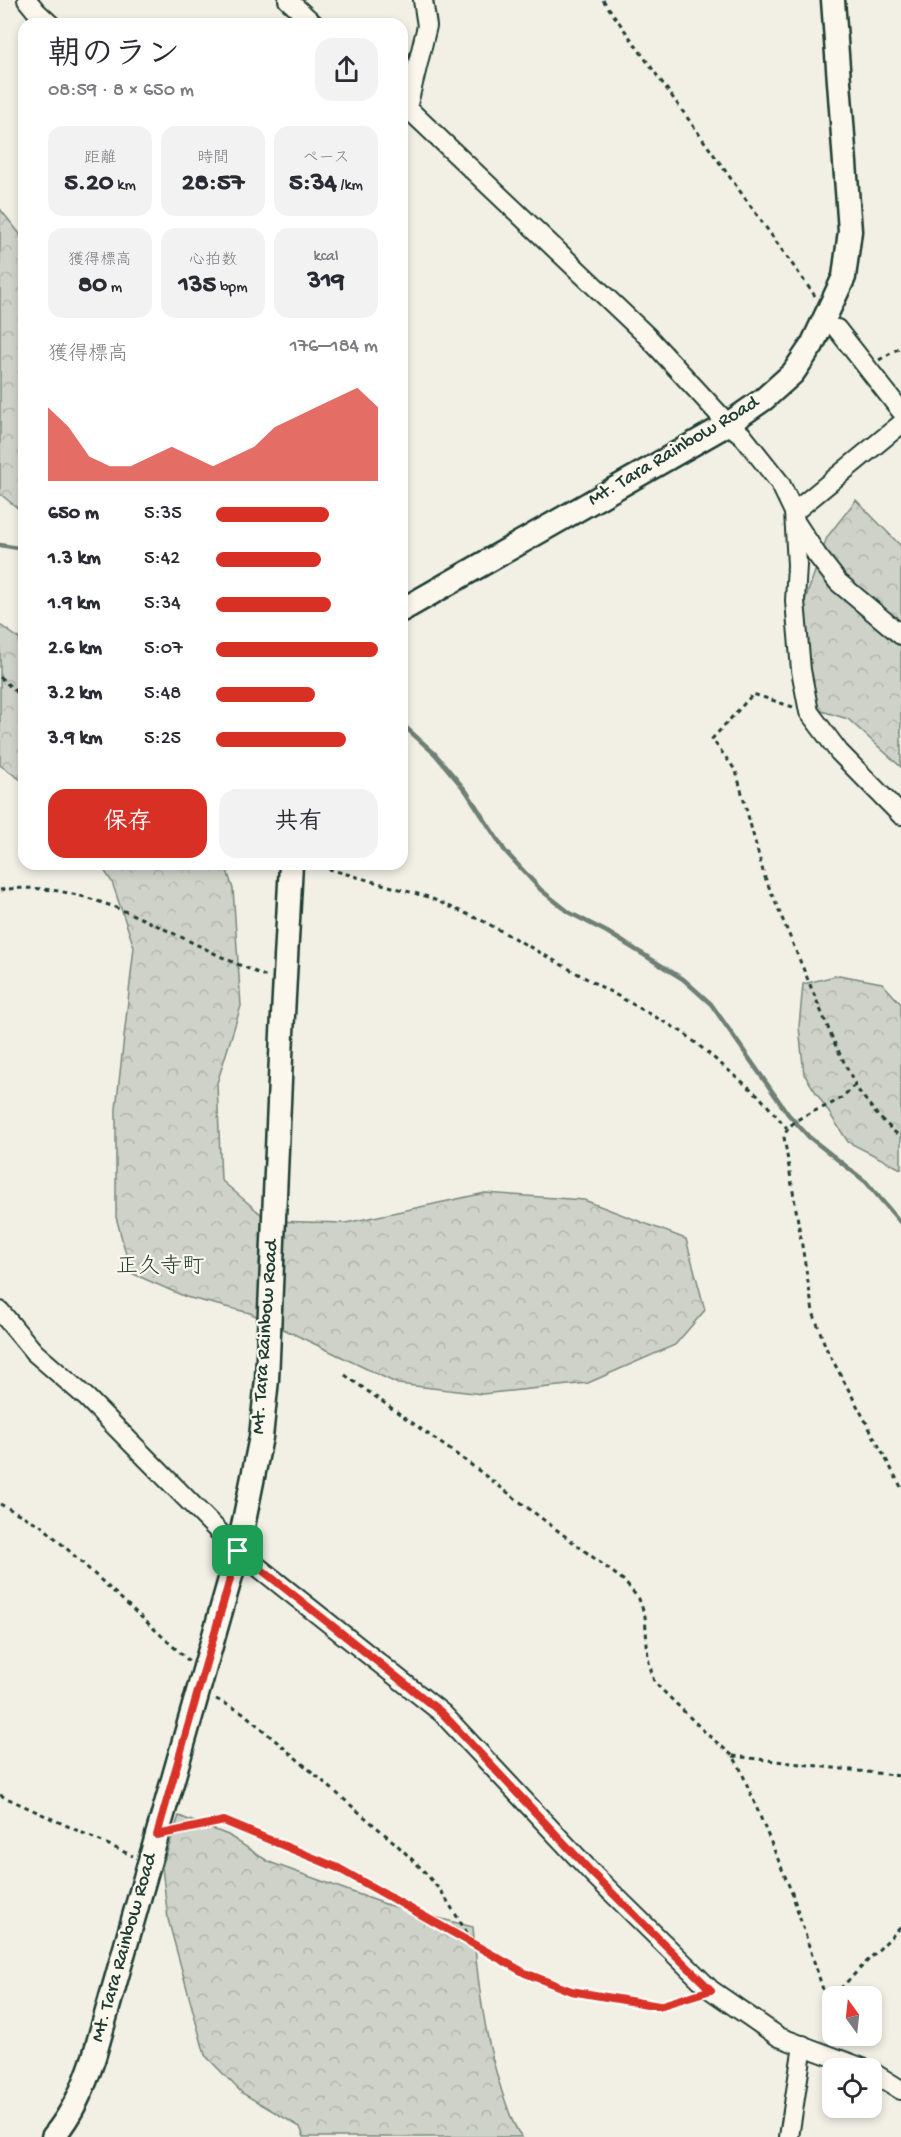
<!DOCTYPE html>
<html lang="ja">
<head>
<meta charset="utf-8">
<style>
  :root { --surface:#fff; --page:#f2f2f3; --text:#2b2b33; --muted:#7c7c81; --accent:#d93025 }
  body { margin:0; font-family:"Gochi Hand","Klee One",sans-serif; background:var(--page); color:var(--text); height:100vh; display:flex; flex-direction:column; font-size:22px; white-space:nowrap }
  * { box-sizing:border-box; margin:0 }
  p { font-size:20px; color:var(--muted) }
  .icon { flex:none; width:33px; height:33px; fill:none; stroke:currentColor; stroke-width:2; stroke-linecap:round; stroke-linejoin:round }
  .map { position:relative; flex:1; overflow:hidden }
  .side { position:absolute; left:18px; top:18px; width:390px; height:852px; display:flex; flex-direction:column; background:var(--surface); border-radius:18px; box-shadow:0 3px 9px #0003 }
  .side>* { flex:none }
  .needle { width:39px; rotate:345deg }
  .fabs { position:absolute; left:822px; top:1986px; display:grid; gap:12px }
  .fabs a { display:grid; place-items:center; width:60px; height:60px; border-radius:12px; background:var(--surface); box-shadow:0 3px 9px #0003; font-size:30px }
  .pin { position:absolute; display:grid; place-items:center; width:51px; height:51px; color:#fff; margin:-26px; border-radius:12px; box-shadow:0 3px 9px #0006 }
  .round { display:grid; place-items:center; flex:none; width:63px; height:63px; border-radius:18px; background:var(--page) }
  .head { display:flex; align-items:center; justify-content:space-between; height:102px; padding:0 30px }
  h1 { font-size:33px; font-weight:700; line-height:45px }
  .stats { display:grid; grid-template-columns:repeat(3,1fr); gap:9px; height:102px; padding:6px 30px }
  .stats div { display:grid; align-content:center; border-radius:15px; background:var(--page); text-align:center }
  .stats b { font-size:26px; font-weight:700 }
  .stats small { font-size:16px; font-weight:400 }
  .stats p { font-size:16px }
  .chart { height:168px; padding:12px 30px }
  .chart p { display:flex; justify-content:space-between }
  .chart svg { width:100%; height:108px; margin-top:6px; fill:var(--accent); opacity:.7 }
  .cta { display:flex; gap:12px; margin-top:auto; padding:12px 30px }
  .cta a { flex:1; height:69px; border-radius:18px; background:var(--accent); color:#fff; font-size:24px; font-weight:700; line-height:69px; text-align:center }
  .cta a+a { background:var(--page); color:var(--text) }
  ul { padding:0 30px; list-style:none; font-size:20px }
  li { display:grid; grid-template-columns:96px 72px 1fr; align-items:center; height:45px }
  li i { height:15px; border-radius:8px; background:var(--accent) }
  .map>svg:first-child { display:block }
</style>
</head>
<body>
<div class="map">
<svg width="901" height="2137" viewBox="0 0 901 2137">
  <defs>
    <pattern id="forest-crowns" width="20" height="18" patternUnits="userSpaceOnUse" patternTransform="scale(1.5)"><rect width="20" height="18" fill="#cfd2c8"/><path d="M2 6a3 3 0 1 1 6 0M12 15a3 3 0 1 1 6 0" fill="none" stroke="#b1b5ac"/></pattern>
  </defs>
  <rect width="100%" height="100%" fill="#f2f0e5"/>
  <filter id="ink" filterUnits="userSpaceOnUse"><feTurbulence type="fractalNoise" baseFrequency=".0167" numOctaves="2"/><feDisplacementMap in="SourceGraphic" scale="12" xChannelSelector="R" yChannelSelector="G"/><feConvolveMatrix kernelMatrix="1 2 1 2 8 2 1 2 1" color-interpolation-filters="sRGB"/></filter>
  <g filter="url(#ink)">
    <g fill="url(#forest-crowns)" stroke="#77887e" stroke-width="1.5">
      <path d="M 0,209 L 24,239 L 24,513 L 0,494 Z"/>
      <path d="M 856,500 L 901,546 L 901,767 L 848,719 L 798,704 L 797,674 L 805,600 L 827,537 Z"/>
      <path d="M 0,625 L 24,642 L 24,782 L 0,765 Z"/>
      <path d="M 100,864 L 225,864 L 233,889 L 241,1006 L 217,1083 L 221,1180 L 269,1221 L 346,1223 L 485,1193 L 584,1200 L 686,1239 L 705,1310 L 675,1345 L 588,1383 L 482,1394 L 398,1384 L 250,1313 L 186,1297 L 131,1273 L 116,1217 L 116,1109 L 134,947 L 112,882 Z"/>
      <path d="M 839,975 L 882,983 L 901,1004 L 901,1169 L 848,1142 L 804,1074 L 799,1027 L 803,984 Z"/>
      <path d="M 179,1816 L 228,1835 L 269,1862 L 388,1905 L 473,1927 C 478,1985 485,2041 503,2095 C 509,2110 512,2125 522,2137 L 304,2137 L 300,2127 L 242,2093 L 205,2055 L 168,1919 L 162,1867 Z"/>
    </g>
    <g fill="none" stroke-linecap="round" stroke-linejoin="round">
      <g stroke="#6e7f75" stroke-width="4.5">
        <path d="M 0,545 L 24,549"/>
        <path d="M 402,724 L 435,754 L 466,791 L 505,851 L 541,890 L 570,913 L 607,932 L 683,979 L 711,1004 L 788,1114 L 809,1137 L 866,1182 L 901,1223"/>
      </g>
      <g stroke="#1f3d34" stroke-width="22">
        <g id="minor">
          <path d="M 27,0 L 36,11 L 50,24"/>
          <path d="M 288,0 L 314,24"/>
          <path d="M 402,103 L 647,336 L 728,424 L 742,435 L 780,483 L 794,512 L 797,565 L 795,601 L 801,670 L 809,712 L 839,752 L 901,815"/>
          <path d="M 407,108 L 427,26 L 423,0"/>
          <path d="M 837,329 L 901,411"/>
          <path d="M 794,512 L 901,424"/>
          <path d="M 796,523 L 817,555 L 838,582 L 901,635"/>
          <path d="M 0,1311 L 34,1352 L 87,1398 L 238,1551 L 442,1713 L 594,1875 L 711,1990 L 779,2037 L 863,2068"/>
          <path d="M 872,2072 L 901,2090"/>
          <path d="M 789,2137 L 803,2045"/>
        </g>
      </g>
      <g stroke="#1f3d34" stroke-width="27">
        <g id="tertiary">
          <path d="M 402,610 L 728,424 L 764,399 L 793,373 L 812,345 L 844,277 L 850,231 L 833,0"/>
          <path d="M 53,2137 C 73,2113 84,2087 94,2057 L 238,1551 L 261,1437 L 267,1379 L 282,1034 L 291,864"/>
        </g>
      </g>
      <g stroke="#1f3d34" stroke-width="3" stroke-dasharray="4.5 4.5" stroke-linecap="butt">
        <path d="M 603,0 L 815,296"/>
        <path d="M 879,360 L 901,347"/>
        <path d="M 0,677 L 24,699"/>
        <path d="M 793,707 L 753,694 L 712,739 L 736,771 L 764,875 L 834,1042 L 858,1090 L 878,1116 L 901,1138"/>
        <path d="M 311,864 L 428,897 L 485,922 L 634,1005 L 684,1033 L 758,1095 L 787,1128"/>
        <path d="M 0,890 C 74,879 144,920 208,950 C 227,960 247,968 267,977"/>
        <path d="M 855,1085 C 850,1089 846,1094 841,1098 C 823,1111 791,1114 784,1137 L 813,1312 L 826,1348 L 901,1487"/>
        <path d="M 345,1375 L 470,1464 L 623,1580 L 639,1599 L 645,1616 L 648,1658 L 654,1682 L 708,1735 L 733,1756 L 740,1768 L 792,1893 L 827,2002 L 901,1927"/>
        <path d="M 0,1504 L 42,1526 L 189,1661"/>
        <path d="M 216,1699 L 242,1712 L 395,1843 L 423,1870 L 443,1894 L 474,1944"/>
        <path d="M 733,1756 L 901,1776"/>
        <path d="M 0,1795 L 133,1856"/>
        <path d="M 176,1831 L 224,1821 L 272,1840 L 338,1868 L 525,1973 L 571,1991 L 659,2005 L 693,1996"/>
      </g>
      <use href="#minor" stroke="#fbf7ec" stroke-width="18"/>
      <use href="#tertiary" stroke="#fbf7ec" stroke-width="22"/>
    </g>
  </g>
  <g fill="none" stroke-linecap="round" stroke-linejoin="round" filter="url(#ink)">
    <g stroke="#fff" stroke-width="12">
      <path id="route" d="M 238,1551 L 442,1713 L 594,1875 L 711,1990 L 659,2006 L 571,1991 L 525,1973 L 338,1868 L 224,1821 L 157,1835 Z"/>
    </g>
    <use href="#route" stroke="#d93025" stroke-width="8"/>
  </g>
  <g text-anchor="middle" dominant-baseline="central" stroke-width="4.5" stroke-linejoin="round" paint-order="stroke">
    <g font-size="20" fill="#1f3d34" stroke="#fbf7ec">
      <text transform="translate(674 452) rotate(-31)">Mt. Tara Rainbow Road</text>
      <text transform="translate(266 1337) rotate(-86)">Mt. Tara Rainbow Road</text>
      <text transform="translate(125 1948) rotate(-74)">Mt. Tara Rainbow Road</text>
    </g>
    <g font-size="22" fill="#1f3d34" stroke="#fbf7ec">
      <text x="160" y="1268">正久寺町</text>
    </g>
  </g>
</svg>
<div class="fabs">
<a><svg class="needle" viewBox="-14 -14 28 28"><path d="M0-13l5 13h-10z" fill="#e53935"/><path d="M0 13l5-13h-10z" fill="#7c7c81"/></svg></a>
<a><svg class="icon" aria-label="locate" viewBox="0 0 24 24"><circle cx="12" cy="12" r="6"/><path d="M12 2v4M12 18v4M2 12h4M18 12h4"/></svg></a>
</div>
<div class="pin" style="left:238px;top:1551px;background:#1e9e55"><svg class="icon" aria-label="arrive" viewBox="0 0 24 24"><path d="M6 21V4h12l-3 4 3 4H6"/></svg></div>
<section class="side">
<div class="head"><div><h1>朝のラン</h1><p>08:59 · 8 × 650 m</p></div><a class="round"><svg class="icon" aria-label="share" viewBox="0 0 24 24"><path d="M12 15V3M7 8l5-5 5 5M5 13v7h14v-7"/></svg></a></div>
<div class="stats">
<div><p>距離</p><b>5.20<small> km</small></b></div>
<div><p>時間</p><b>28:57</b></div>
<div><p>ペース</p><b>5:34<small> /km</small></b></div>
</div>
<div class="stats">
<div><p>獲得標高</p><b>80<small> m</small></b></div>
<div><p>心拍数</p><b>135<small> bpm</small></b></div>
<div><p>kcal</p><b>319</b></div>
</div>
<div class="chart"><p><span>獲得標高</span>176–184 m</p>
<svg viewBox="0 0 160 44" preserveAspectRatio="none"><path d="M0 44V14L10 22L20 34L30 38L40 38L50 34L60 30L70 34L80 38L90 34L100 30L110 22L120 18L130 14L140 10L150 6L160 14V44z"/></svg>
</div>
<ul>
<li><b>650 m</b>5:35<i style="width:70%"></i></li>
<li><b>1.3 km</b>5:42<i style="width:65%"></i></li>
<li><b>1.9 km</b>5:34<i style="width:71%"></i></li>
<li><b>2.6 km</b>5:07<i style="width:100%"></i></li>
<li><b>3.2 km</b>5:48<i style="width:61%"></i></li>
<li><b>3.9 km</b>5:25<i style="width:80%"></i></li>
</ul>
<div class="cta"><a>保存</a><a>共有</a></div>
</section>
</div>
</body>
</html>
